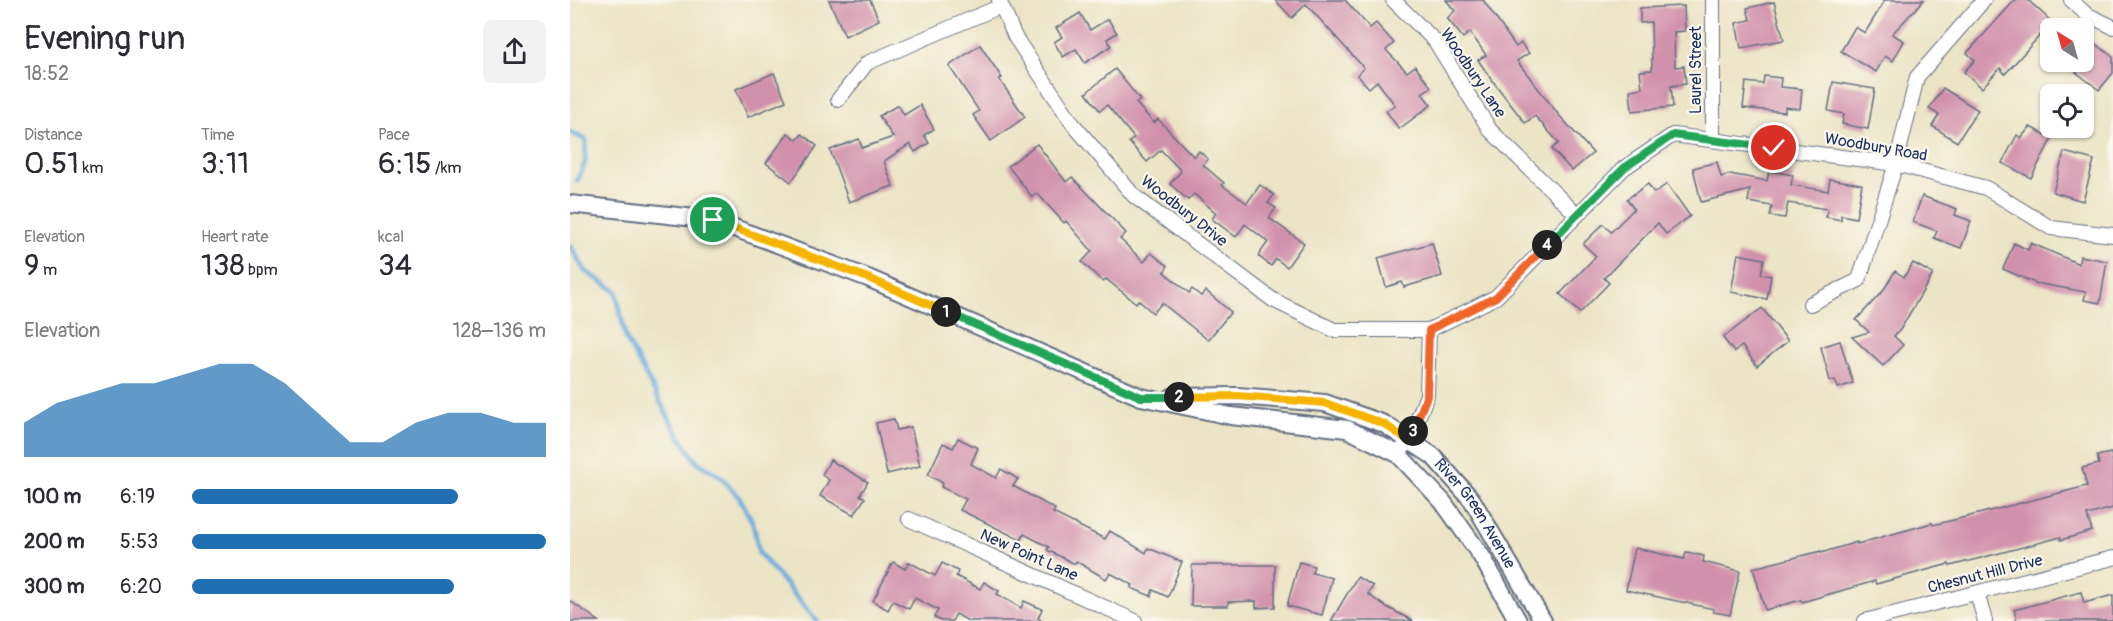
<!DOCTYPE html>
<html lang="en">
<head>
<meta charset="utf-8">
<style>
  :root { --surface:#fff; --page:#f2f2f3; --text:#2b2b33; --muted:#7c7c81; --accent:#1f6fb2 }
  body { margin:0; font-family:Pangolin,sans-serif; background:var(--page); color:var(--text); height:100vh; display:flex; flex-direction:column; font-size:22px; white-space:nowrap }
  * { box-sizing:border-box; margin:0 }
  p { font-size:20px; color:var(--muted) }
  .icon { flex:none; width:33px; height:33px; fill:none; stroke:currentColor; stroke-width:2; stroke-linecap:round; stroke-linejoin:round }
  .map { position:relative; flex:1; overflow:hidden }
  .details { display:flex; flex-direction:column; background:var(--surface); width:570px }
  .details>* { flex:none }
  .needle { width:39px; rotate:323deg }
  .controls { position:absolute; left:1470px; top:18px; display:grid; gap:12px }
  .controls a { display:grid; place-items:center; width:54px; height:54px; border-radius:9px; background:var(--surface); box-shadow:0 2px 4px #0004; font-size:30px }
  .pin { position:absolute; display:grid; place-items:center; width:51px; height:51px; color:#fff; margin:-26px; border:3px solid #fff; border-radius:50%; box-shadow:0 2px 6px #0007 }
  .km { position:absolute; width:30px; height:30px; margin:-15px; border-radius:50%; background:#222; color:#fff; font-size:16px; line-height:30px; text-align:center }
  .round { display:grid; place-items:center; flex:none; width:63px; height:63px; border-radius:9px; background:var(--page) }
  .overview { display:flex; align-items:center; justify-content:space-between; height:102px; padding:0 24px }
  h1 { font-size:33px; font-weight:600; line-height:45px }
  .metrics { display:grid; grid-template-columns:repeat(3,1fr); gap:9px; height:102px; padding:6px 24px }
  .metrics div { display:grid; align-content:center }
  .metrics b { font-size:30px; font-weight:600 }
  .metrics small { font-size:16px; font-weight:400 }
  .metrics p { font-size:16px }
  .chart { height:168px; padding:12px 24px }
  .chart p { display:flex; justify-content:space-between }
  .chart svg { width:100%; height:108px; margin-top:6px; fill:var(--accent); opacity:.7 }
  ul { padding:0 24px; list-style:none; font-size:20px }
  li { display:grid; grid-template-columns:96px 72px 1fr; align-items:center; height:45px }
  li i { height:15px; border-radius:8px; background:var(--accent) }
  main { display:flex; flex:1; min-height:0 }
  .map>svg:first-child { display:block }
</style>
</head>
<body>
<main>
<section class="details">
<div class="overview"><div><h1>Evening run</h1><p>18:52</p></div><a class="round"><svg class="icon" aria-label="share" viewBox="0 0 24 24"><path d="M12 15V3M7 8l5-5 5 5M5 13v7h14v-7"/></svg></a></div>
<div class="metrics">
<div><p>Distance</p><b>0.51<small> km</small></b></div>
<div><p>Time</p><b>3:11</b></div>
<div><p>Pace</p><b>6:15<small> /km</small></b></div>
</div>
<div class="metrics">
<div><p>Elevation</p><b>9<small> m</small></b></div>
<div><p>Heart rate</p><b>138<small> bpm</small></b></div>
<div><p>kcal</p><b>34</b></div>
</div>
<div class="chart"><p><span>Elevation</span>128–136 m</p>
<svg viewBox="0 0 160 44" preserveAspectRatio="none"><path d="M0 44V30L10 22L20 18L30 14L40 14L50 10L60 6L70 6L80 14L90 26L100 38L110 38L120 30L130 26L140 26L150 30L160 30V44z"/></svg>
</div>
<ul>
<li><b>100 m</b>6:19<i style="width:75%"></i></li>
<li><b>200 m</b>5:53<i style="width:100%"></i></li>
<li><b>300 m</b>6:20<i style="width:74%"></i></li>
</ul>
</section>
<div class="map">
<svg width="1543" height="621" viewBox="0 0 1543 621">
  <rect width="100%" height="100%" fill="#fbf7ec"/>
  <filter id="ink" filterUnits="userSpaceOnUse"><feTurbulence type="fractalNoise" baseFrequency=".0167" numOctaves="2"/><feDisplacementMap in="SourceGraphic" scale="12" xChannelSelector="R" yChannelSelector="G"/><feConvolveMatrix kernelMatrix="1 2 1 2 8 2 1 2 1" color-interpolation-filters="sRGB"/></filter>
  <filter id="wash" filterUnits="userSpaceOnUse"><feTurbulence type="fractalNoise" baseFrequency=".008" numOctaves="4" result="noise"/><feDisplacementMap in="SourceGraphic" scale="24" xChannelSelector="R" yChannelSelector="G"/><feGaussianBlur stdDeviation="1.35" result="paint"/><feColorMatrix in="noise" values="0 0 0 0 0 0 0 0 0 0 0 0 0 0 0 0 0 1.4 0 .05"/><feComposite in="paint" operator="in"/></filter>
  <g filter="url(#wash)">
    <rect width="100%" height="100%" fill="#ebe4c5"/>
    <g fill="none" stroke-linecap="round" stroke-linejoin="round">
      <g stroke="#6aacde" stroke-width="5">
        <path d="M 0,132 L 16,140 L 15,163 L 7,181"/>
        <path d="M 0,245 L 15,271 L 46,291 L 56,339 L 105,429 L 126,461 L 150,476 L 169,497 L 183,523 L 189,553 L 247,621"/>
      </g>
    </g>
    <g id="blocks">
      <g fill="#d191ac">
        <path d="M 259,0 L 300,0 L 309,20 L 275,36 Z"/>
        <path d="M 705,0 L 775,0 L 800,28 L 806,23 L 824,43 L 816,50 L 837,72 L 845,66 L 861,87 L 852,93 L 861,105 L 829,129 L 816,111 L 825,105 L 807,81 L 799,88 L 787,75 L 794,68 L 736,4 L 722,18 Z"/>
        <path d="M 876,0 L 913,0 L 946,47 L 951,43 L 959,53 L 947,61 L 988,114 L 1023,153 L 1002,171 L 982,149 L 989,143 L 965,116 L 955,123 L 919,76 L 908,60 L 916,55 L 900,32 L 893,38 L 877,18 L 885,11 Z"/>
        <path d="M 1315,0 L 1354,0 L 1322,34 L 1334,41 L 1323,61 L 1315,56 L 1306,72 L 1271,51 L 1285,27 L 1295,33 Z"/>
        <path d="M 1445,0 L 1458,0 L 1482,22 L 1435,74 L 1430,68 L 1412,88 L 1394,72 L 1405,60 L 1397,53 Z"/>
        <path d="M 1204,2 L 1214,40 L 1171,48 L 1166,23 L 1180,20 L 1177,8 Z"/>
        <path d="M 1114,6 L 1115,31 L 1104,32 L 1105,67 L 1114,66 L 1116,84 L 1101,86 L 1103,107 L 1062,111 L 1060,90 L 1072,88 L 1070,71 L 1082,70 L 1081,22 L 1070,23 L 1070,8 Z"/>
        <path d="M 510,13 L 520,30 L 538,19 L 547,33 L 537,39 L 541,46 L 515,63 L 506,49 L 493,57 L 484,42 L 492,37 L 486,28 Z"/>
        <path d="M 1521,40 L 1543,57 L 1543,73 L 1529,90 L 1493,62 L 1514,62 L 1514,51 Z"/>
        <path d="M 410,45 L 432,78 L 429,79 L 455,117 L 421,141 L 403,115 L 409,111 L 379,66 Z"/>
        <path d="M 545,69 L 570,100 L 566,103 L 584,123 L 588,119 L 624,157 L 629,151 L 638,159 L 633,165 L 654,183 L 652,185 L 677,203 L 690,185 L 704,195 L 698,203 L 706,208 L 699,218 L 734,243 L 717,267 L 706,259 L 701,266 L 688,256 L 698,242 L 675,224 L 666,237 L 642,219 L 646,213 L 624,194 L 618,200 L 600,184 L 611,171 L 591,150 L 577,162 L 559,142 L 564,138 L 537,105 L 530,111 L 516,93 Z"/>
        <path d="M 204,73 L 216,101 L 178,117 L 166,89 Z"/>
        <path d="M 1194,76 L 1211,78 L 1210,87 L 1232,89 L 1230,109 L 1215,107 L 1215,112 L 1173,108 L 1176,82 L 1193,84 Z"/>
        <path d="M 1263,82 L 1305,89 L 1298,129 L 1272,124 L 1274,114 L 1258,111 Z"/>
        <path d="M 1373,88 L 1408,110 L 1387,142 L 1362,126 L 1369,115 L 1359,109 Z"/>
        <path d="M 328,105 L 334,115 L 350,105 L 364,129 L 354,135 L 359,143 L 345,152 L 340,144 L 314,161 L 323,186 L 279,202 L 260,150 L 289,139 L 292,148 L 323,137 L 309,116 Z"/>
        <path d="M 1460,127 L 1482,138 L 1461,178 L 1432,163 L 1447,135 L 1451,138 Z"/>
        <path d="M 218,133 L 227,140 L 232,134 L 247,146 L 221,182 L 196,163 Z"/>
        <path d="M 467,144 L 496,182 L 502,177 L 556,233 L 550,239 L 574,262 L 581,253 L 598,266 L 594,272 L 619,293 L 622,289 L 631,296 L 636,291 L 661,312 L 638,340 L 592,303 L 583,313 L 568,300 L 566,303 L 536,279 L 533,282 L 512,262 L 522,251 L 496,221 L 494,223 L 467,193 L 462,197 L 438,166 Z"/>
        <path d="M 1494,152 L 1524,160 L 1513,201 L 1483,192 Z"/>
        <path d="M 1147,162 L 1151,177 L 1160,174 L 1197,181 L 1199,171 L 1223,175 L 1221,185 L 1258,191 L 1260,179 L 1292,184 L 1286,218 L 1271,215 L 1271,220 L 1256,217 L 1258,209 L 1218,203 L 1215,218 L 1200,216 L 1202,206 L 1178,202 L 1180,190 L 1131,202 L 1123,168 Z"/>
        <path d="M 1078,184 L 1084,193 L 1097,184 L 1120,216 L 1096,234 L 1088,223 L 1034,278 L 1039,283 L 1010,313 L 990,294 L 1026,256 L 1013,244 L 1033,224 L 1041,232 L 1064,209 L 1057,199 Z"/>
        <path d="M 1352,196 L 1387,209 L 1385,215 L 1401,221 L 1391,248 L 1364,238 L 1367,231 L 1343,222 Z"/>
        <path d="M 862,243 L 872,276 L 834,287 L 832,282 L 816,287 L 808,258 Z"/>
        <path d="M 1444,243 L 1458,250 L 1461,243 L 1509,264 L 1510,256 L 1537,261 L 1530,303 L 1514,300 L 1516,292 L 1465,283 L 1433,269 Z"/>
        <path d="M 1168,254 L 1194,259 L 1191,274 L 1201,276 L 1197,299 L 1161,292 Z"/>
        <path d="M 1343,263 L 1363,274 L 1330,330 L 1324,336 L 1333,345 L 1313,366 L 1282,337 L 1299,332 L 1286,320 L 1313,291 L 1325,271 L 1334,277 Z"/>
        <path d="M 1192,308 L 1218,341 L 1187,366 L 1172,346 L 1164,352 L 1153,338 Z"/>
        <path d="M 1270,341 L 1283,383 L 1268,388 L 1265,380 L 1260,381 L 1251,347 Z"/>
        <path d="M 324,419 L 327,430 L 341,427 L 350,466 L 317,474 L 306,423 Z"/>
        <path d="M 388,438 L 408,448 L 401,464 L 426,478 L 431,469 L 448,479 L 443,486 L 485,509 L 483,513 L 535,539 L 540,531 L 576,553 L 578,548 L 612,562 L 598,597 L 583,590 L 581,596 L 561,588 L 563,585 L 540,573 L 536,579 L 506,561 L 505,564 L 477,550 L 479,547 L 454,534 L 451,540 L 390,510 L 396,499 L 371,487 L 373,483 L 358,475 L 373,443 L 383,448 Z"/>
        <path d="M 1541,453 L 1543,462 L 1543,508 L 1517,515 L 1522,531 L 1491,540 L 1491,537 L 1380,566 L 1379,564 L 1306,584 L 1305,581 L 1232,602 L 1231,600 L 1195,610 L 1183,568 L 1251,551 L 1251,553 L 1287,542 L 1287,544 L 1362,523 L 1363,525 L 1396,517 L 1517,486 L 1512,468 L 1529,464 L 1527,456 Z"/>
        <path d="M 260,460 L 298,482 L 290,495 L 295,498 L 284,515 L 250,496 L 259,480 L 252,475 Z"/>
        <path d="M 1065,548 L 1114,559 L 1116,552 L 1134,556 L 1133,562 L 1170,571 L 1160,615 L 1143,612 L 1144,609 L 1056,590 Z"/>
        <path d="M 323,562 L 335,569 L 339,562 L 365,576 L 372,563 L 388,571 L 386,576 L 410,589 L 414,582 L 429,591 L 427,594 L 451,608 L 454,601 L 472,609 L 468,618 L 473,621 L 398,621 L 386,614 L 382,621 L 371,621 L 364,617 L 368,610 L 345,598 L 339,609 L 323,601 L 318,610 L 303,601 Z"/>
        <path d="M 729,562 L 744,566 L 742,573 L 762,578 L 752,615 L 717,606 Z"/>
        <path d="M 622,565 L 705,565 L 705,607 L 686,608 L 686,601 L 658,602 L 658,606 L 621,606 Z"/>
        <path d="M 787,577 L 803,586 L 798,594 L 813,605 L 843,621 L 761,621 Z"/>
        <path d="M 1511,592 L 1514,603 L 1543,595 L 1543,621 L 1447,621 L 1444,610 Z"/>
        <path d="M 0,601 L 29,621 L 0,621 Z"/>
      </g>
    </g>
  </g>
  <g filter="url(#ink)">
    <use href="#blocks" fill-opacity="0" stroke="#646e82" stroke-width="1.5"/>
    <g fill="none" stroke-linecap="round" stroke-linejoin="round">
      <g stroke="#646e82" stroke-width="16">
        <g id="minor">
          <path d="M 429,0 L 445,37 L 503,124 L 564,196 L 703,300 L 764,330 L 859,330"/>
          <path d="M 823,0 L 865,41 L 920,130 L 1007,215"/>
          <path d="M 1143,0 L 1143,140"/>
          <path d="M 1501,0 L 1516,14 L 1543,27"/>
          <path d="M 268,100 L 297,63 L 431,6"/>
          <path d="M 1240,304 L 1289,280 L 1326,164 L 1347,77 L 1414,0"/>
          <path d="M 828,454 L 839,441 L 857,395 L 859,330 L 926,297 L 1054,168 L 1103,135 L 1326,164 L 1416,188 L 1481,228 L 1543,235"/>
          <path d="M 339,519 L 565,621"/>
          <path d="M 1407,593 L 1415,621"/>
          <path d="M 1295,621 L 1543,558"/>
        </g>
      </g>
      <g stroke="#646e82" stroke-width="20">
        <g id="tertiary">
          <path d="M 0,204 L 143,220 L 298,278 L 571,397 L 661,416 L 777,429 L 828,454 L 873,502 L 912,557 L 948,621"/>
          <path id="s1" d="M 602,397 L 667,396 L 755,403 L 814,424 L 863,456 L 902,500 L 973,621"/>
        </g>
      </g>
      <use href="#minor" stroke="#fff" stroke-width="14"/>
      <use href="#tertiary" stroke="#fff" stroke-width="16"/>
    </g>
  </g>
  <g fill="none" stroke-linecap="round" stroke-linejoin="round" filter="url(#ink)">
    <g stroke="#fff" stroke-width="12">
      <path id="split-1" d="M 143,220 L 298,278 L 376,312"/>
    </g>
    <g stroke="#fff" stroke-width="12">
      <path id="split-2" d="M 376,312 L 571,397 L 609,397"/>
    </g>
    <g stroke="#fff" stroke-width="12">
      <path id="split-3" d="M 609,397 L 667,396 L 755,403 L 814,424 L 839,441 L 843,431"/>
    </g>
    <g stroke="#fff" stroke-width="12">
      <path id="split-4" d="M 843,431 L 857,396 L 859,330 L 926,297 L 977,245"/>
    </g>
    <g stroke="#fff" stroke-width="12">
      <path id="split-5" d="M 977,245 L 1054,168 L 1103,135 L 1204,148"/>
    </g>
    <use href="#split-1" stroke="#f5b400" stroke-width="8"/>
    <use href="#split-2" stroke="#22a559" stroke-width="8"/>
    <use href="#split-3" stroke="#f5b400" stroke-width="8"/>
    <use href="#split-4" stroke="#f0652b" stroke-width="8"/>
    <use href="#split-5" stroke="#22a559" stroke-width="8"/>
  </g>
  <g text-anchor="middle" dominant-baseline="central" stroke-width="4.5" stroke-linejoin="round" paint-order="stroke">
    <g font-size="16" fill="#1b2f5e" stroke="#fbf7ec">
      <text transform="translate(1126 70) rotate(-90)">Laurel Street</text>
      <text transform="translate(903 73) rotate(56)">Woodbury Lane</text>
      <text transform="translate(1306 147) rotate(10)">Woodbury Road</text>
      <text transform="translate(614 211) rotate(38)">Woodbury Drive</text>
      <text stroke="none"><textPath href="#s1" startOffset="346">River Green Avenue</textPath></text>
      <text transform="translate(459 555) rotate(24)">New Point Lane</text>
      <text transform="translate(1415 574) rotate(-14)">Chesnut Hill Drive</text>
    </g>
  </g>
</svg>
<div class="controls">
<a><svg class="needle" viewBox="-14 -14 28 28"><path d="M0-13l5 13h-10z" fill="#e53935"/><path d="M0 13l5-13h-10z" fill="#7c7c81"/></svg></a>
<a><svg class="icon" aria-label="locate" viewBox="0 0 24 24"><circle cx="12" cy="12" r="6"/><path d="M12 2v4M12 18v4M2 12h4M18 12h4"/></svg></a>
</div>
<div class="pin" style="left:143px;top:220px;background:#1e9e55"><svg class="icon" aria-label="arrive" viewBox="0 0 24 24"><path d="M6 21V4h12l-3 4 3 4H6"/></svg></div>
<div class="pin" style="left:1204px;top:148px;background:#d93025"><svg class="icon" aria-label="check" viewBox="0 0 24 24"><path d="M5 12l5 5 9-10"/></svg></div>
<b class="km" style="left:376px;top:312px">1</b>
<b class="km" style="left:609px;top:397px">2</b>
<b class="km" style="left:843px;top:431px">3</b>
<b class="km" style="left:977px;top:245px">4</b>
</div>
</main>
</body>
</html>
